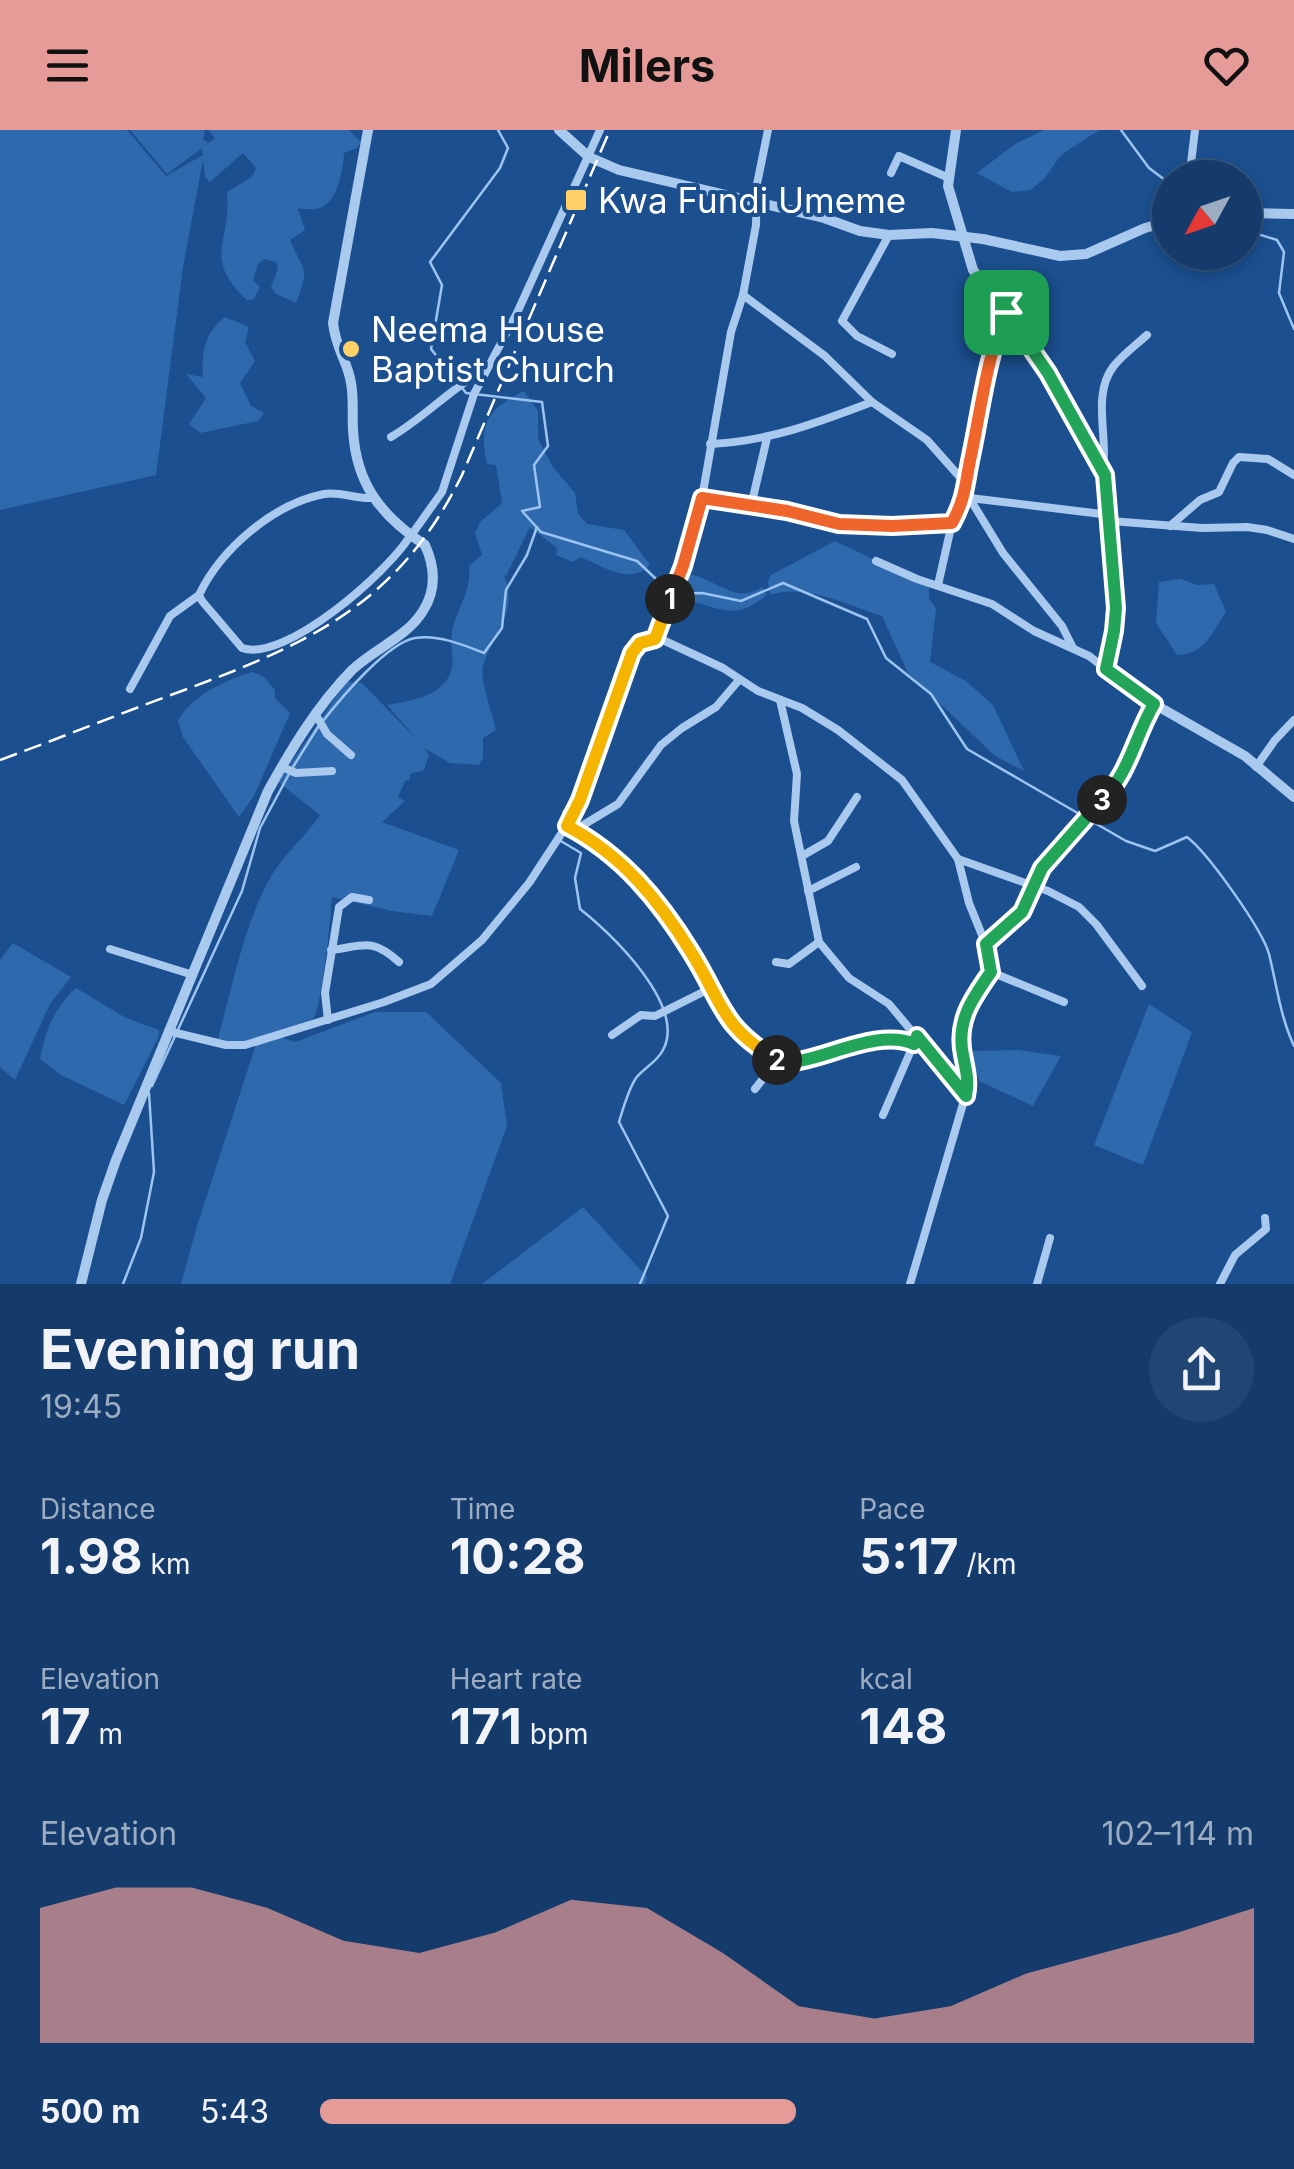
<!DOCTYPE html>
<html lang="en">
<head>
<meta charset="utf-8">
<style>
  :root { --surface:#143b6b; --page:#214673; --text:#f1f3f6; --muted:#9dadc1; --line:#33557e; --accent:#e69b98 }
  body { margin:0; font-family:Inter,sans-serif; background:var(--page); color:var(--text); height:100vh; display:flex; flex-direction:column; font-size:38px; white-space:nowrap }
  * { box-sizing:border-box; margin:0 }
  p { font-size:32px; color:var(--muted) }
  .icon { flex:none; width:55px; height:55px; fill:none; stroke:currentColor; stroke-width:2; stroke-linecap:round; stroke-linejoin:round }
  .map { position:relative; height:1154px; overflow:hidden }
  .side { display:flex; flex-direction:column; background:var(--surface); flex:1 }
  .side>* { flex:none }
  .needle { width:65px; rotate:230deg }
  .tools { position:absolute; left:1152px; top:30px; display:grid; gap:20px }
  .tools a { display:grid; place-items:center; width:110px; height:110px; border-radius:50%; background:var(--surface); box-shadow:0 5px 15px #0003,0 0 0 2px var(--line); font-size:50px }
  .pin { position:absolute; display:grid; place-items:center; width:85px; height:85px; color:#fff; margin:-42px; border-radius:20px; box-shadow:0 5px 15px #0006 }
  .km { position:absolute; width:50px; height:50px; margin:-25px; border-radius:50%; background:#222; color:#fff; font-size:28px; line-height:50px; text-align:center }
  .round { display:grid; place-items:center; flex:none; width:105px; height:105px; border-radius:52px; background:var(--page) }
  .overview { display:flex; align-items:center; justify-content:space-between; height:170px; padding:0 40px }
  h1 { font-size:55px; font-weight:700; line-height:75px }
  .metrics { display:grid; grid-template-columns:repeat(3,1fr); gap:15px; height:170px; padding:10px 40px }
  .metrics div { display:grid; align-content:center }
  .metrics b { font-size:50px; font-weight:700 }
  .metrics small { font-size:28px; font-weight:400 }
  .metrics p { font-size:28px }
  .chart { height:280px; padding:20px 40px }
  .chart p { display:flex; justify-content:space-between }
  .chart svg { width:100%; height:180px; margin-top:10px; fill:var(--accent); opacity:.7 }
  ul { padding:0 40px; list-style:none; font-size:32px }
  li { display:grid; grid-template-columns:160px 120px 1fr; align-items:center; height:75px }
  li i { height:25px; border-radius:12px; background:var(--accent) }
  header { display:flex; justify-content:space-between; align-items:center; height:130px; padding:0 40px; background:var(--accent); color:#111; font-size:45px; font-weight:700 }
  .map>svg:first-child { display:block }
</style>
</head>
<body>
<header><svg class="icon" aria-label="menu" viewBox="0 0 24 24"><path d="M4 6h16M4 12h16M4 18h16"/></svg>Milers<svg class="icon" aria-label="heart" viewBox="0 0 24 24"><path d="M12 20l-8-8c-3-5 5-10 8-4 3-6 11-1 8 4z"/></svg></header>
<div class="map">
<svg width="1294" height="1154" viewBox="0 0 1294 1154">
  <rect width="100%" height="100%" fill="#1b4f8f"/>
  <g fill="#2e69ad">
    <path d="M 0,0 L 127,0 L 166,46 L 203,25 L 202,18 L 167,44 L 130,0 L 205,0 L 203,10 L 208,12 L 205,16 L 215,8 L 208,0 L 349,0 L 361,12 L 357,18 L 344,23 C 343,40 337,78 315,79 C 309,80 303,78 298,79 L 305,100 L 290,110 C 303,142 311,135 296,173 L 276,164 L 271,157 L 278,139 L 276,132 L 264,129 L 258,134 L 253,150 L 260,157 L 254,169 L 247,170 C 201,126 232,114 227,62 L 252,47 L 256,38 L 243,23 L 210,52 L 205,47 L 203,30 L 183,137 L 156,345 L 0,380 Z"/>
    <path d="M 1044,0 L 1099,0 L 1061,25 L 1044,49 L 1030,60 L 1012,62 L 977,43 L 1015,14 Z"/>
    <path d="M 225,187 L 249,197 L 245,212 L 255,231 L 240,253 L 251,276 L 264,283 L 258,291 L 200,303 L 189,294 L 206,268 L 186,244 L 203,247 C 201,222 205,203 225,187 Z"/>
    <path d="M 524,261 L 538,281 L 538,309 L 553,337 L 575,363 L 578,384 L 587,394 L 624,400 L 650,435 C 629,456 604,436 580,427 L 573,432 L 556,425 L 557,418 L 530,397 L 506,446 L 503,444 C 521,478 492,506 483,536 C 479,550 493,584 496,600 L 483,608 L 483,628 L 479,635 L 450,633 L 424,618 L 429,625 L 424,640 L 410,644 L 410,649 L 405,651 L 398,667 L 405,671 L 382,692 L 459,720 L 432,786 L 392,781 L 332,767 C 331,786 322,875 314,887 C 306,898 292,904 280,907 L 295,912 L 375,882 L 426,882 L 501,953 L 507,996 L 450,1154 L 181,1154 L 197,1096 L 257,911 L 224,917 L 218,909 C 231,861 246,787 272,745 C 284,724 306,706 320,685 L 278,652 L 346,552 L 362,553 L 420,613 L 387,575 C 410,571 447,566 452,537 C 454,523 449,512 453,497 C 459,476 472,458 469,436 L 482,425 L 475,403 L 480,392 L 502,373 L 496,335 L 487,334 C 478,293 488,279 524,261 Z"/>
    <path d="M 835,411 L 929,456 L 929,468 L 936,479 L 930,532 L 966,551 L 993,575 L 1024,641 L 995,626 L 908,543 L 882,486 C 847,475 805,453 770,465 L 768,452 L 771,445 Z"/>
    <path d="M 686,444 C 715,446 733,476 762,457 L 767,465 C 736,490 725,480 691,471 C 681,468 668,469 657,468 Z"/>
    <path d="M 1181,449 L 1197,455 L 1214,454 L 1226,482 C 1211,504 1205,524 1177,525 L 1156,493 L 1159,452 Z"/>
    <path d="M 253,542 L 264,547 L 275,560 L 275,568 L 290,583 L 254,666 L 239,687 L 183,607 L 178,591 C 192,565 227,549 253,542 Z"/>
    <path d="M 13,813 L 71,847 L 50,874 L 15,950 L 0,937 L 0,830 Z"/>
    <path d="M 76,858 L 126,888 L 159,900 L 158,908 L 124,975 L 61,945 L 40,929 C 46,899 53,880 76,858 Z"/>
    <path d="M 1149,874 L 1192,902 L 1143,1035 L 1094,1015 Z"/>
    <path d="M 1018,920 L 1061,926 L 1033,976 L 979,951 L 971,921 Z"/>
    <path d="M 583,1077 L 647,1147 L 645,1154 L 482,1154 Z"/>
  </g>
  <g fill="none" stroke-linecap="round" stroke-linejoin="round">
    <g stroke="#9cc4f0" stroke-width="2.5">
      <path d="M 1121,0 L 1149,38 L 1165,50 L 1170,61"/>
      <path d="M 1245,100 L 1277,110 L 1284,122 L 1279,163 L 1294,199"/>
      <path d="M 458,253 L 431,219 L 442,155 L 430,132 L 500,38 L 508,18 L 498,0"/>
      <path d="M 463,259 L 466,263 L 542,272 L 548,316 L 534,335 L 540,377 L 522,381 L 541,402 L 637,431 L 672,464 L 702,463 L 741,471 L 783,453 L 867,489 L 886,528 L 931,564 L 967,619 L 1126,711 L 1155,721 L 1187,707 C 1208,723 1262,799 1269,824 C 1277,856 1280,886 1294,916"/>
      <path d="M 323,591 C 341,568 387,513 415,508 C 437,504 464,515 484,523 L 502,498 L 506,460 L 527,425 L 537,397"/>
      <path d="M 293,637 L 318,597"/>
      <path d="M 561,698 L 564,681"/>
      <path d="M 559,710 L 581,723 L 575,748 L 580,779 C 611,803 687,876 663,920 C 657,932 644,938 636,948 C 628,960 623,979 619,992 L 668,1086 L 640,1154"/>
      <path d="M 152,956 L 242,761 L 260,698 L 289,644"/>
      <path d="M 123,1154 L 141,1108 L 154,1042 L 149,963"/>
    </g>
    <g stroke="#a9c9ee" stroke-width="8">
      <path d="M 891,43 L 899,26 L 949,48"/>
      <path d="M 1194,48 L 1191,33 L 1195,0"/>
      <path d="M 889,105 L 842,191 L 857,206 L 892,224"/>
      <path d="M 743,165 L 825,226 L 872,272 L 927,310 L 966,354"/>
      <path d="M 391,307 C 425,287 450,259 484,240"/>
      <path d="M 710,314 C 771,311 816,293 872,272"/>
      <path d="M 1103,338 C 1108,306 1092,265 1113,237 C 1122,225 1136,215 1147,205"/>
      <path d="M 371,368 C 356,369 339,361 324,364 C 273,374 221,419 199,465 L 202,471 L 242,518 C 285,533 388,442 410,406"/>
      <path d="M 702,368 L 787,381 L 839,393 L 892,396 L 952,393"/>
      <path d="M 970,368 L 1110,385"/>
      <path d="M 970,369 L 1003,423 L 1062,496 L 1073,518"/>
      <path d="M 751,376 L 767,308"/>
      <path d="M 1110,391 L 1202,398 L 1247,397 L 1267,400 L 1294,409"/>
      <path d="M 1170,396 L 1200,370 L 1219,362 L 1233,333 L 1239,327 L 1268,329 L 1294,345"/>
      <path d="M 410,407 L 442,362 L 474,264 L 517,183 L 600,0"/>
      <path d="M 876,431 L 917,449 L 992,474 L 1034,501 L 1089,526 L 1106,539"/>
      <path d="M 938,455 L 952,393 L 965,367 L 970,327 L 996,208 L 1006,182"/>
      <path d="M 652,505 L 723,538 L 758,561 L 802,578 L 838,600 L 902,650 L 958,729 L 1048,761 L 1079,777 L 1096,794 L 1142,856"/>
      <path d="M 130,559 L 170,486 L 199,465"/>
      <path d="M 780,570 L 797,644 L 794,691 L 819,812 L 849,848 L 889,874 L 966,966"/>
      <path d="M 316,585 L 327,604 L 351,625"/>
      <path d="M 282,637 L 296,643 L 332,641"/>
      <path d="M 1256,637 L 1275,610 L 1294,590"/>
      <path d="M 567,695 C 623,725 662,772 694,826 C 721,873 727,912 785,934 C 822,928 879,898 914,914"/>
      <path d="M 575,700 L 618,674 L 661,615 L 682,598 L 716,577 L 739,550"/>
      <path d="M 802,726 L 828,711 L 857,667"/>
      <path d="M 808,761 L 856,737"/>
      <path d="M 986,815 L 1022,782 L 1042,739 L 1125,640 L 1139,599 L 1154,574"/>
      <path d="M 110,819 L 193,845"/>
      <path d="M 331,820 C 364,816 371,807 399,832"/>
      <path d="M 776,832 L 789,834 L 819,812"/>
      <path d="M 991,842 L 1064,872"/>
      <path d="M 328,890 L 325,863 L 339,777 L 352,767 L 369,770"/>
      <path d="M 168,901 L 226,915 L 245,915 L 384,872 L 431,854 L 482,810 L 529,753 L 567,695 L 580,669 L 632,523 L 640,513 L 655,509 L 683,436 L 702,368 L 731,202 L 743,165 L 756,95 L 757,54 L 768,0"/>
      <path d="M 612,905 L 641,885 L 655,886 L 709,859"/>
      <path d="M 755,959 L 777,931"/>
      <path d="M 883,985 L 915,911"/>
      <path d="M 910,1154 L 968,957 L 962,921 L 963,888 L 991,839 L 986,815 L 969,773 L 958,729"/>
      <path d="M 1037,1154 L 1050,1108"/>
      <path d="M 1220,1154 L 1235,1125 L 1266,1099 L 1265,1088"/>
    </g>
    <g stroke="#a9c9ee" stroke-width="10">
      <path d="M 559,0 L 589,27 L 619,40 L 824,88 L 860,101 L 889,105 L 932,103 L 983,109 L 1060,126 L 1086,124 L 1145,98 L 1170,91"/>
      <path d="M 956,0 L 948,56 L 973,140 L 1026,209 L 1105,345 L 1116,478 L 1114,501 L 1106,539 L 1154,574 L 1245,626 L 1294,667"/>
      <path d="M 1245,83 L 1294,84"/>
      <path d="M 81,1154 L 102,1070 L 116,1030 L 268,661 C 292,618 317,576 352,540 C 374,519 407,507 423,481 C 437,459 435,437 425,415 C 381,386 356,354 353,300 C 352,285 354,268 351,253 C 348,232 336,220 333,193 L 368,0"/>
    </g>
    <path stroke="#fff" stroke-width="2.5" stroke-dasharray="18 8" stroke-linecap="butt" d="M 0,630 C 60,608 119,584 179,562 C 308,514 398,475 462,345 L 610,0"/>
  </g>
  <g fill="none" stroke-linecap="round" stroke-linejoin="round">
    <g stroke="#fff" stroke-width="20">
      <path id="split-1" d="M 670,469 L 683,436 L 702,368 L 787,381 L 839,394 L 892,396 L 952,393 C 966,367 965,354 971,326 C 981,279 987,226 1006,182"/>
    </g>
    <g stroke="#fff" stroke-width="20">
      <path id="split-2" d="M 670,469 L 655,509 L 640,513 L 632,523 L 580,670 L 567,696 C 622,725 659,770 691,822 C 723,873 720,896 777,930"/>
    </g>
    <g stroke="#fff" stroke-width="20">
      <path id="split-3" d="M 777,930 C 805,942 873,895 914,914 L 917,906 L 966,966 C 969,951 966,940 963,925 C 956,891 972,869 991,842 L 986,814 L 1022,782 L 1042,738 L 1102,670"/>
    </g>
    <g stroke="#fff" stroke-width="20">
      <path id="split-4" d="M 1006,182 L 1048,243 L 1105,345 L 1116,478 L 1114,501 L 1106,539 L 1154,574 C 1135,606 1130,642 1102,670"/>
    </g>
    <use href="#split-1" stroke="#f0652b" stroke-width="12"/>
    <use href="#split-2" stroke="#f5b400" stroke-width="12"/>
    <use href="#split-3" stroke="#22a559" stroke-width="12"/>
    <use href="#split-4" stroke="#22a559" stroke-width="12"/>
  </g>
  <g fill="#ffd166" stroke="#1b4f8f" stroke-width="4">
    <rect x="564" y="58" width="24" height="24" rx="5"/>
    <circle cx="351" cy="219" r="10"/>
  </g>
  <g text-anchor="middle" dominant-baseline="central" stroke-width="8" stroke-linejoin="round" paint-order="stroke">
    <g font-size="35" fill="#fff" stroke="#1b4f8f" text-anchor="start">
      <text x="598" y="70">Kwa Fundi Umeme</text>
      <text x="371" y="199">Neema House<tspan x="371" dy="40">Baptist Church</tspan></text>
    </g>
  </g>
</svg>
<div class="tools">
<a><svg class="needle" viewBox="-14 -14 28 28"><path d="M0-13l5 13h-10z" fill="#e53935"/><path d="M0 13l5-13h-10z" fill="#9dadc1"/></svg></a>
</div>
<div class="pin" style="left:1006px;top:182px;background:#1e9e55"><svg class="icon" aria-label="arrive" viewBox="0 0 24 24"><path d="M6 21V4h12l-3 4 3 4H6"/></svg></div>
<b class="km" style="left:670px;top:469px">1</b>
<b class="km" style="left:777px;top:930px">2</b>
<b class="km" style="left:1102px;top:670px">3</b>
</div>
<section class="side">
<div class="overview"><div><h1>Evening run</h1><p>19:45</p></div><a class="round"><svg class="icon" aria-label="share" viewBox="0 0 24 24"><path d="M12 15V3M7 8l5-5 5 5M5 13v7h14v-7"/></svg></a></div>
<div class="metrics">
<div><p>Distance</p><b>1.98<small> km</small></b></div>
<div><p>Time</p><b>10:28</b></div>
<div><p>Pace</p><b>5:17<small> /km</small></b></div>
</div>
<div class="metrics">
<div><p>Elevation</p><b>17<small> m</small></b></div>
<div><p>Heart rate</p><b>171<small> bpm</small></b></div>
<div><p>kcal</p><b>148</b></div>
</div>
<div class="chart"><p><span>Elevation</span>102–114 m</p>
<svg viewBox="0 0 160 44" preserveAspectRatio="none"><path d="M0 44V11L10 6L20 6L30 11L40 19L50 22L60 17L70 9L80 11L90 22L100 35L110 38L120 35L130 27L140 22L150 17L160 11V44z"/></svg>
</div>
<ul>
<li><b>500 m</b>5:43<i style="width:51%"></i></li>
</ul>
</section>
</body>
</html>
